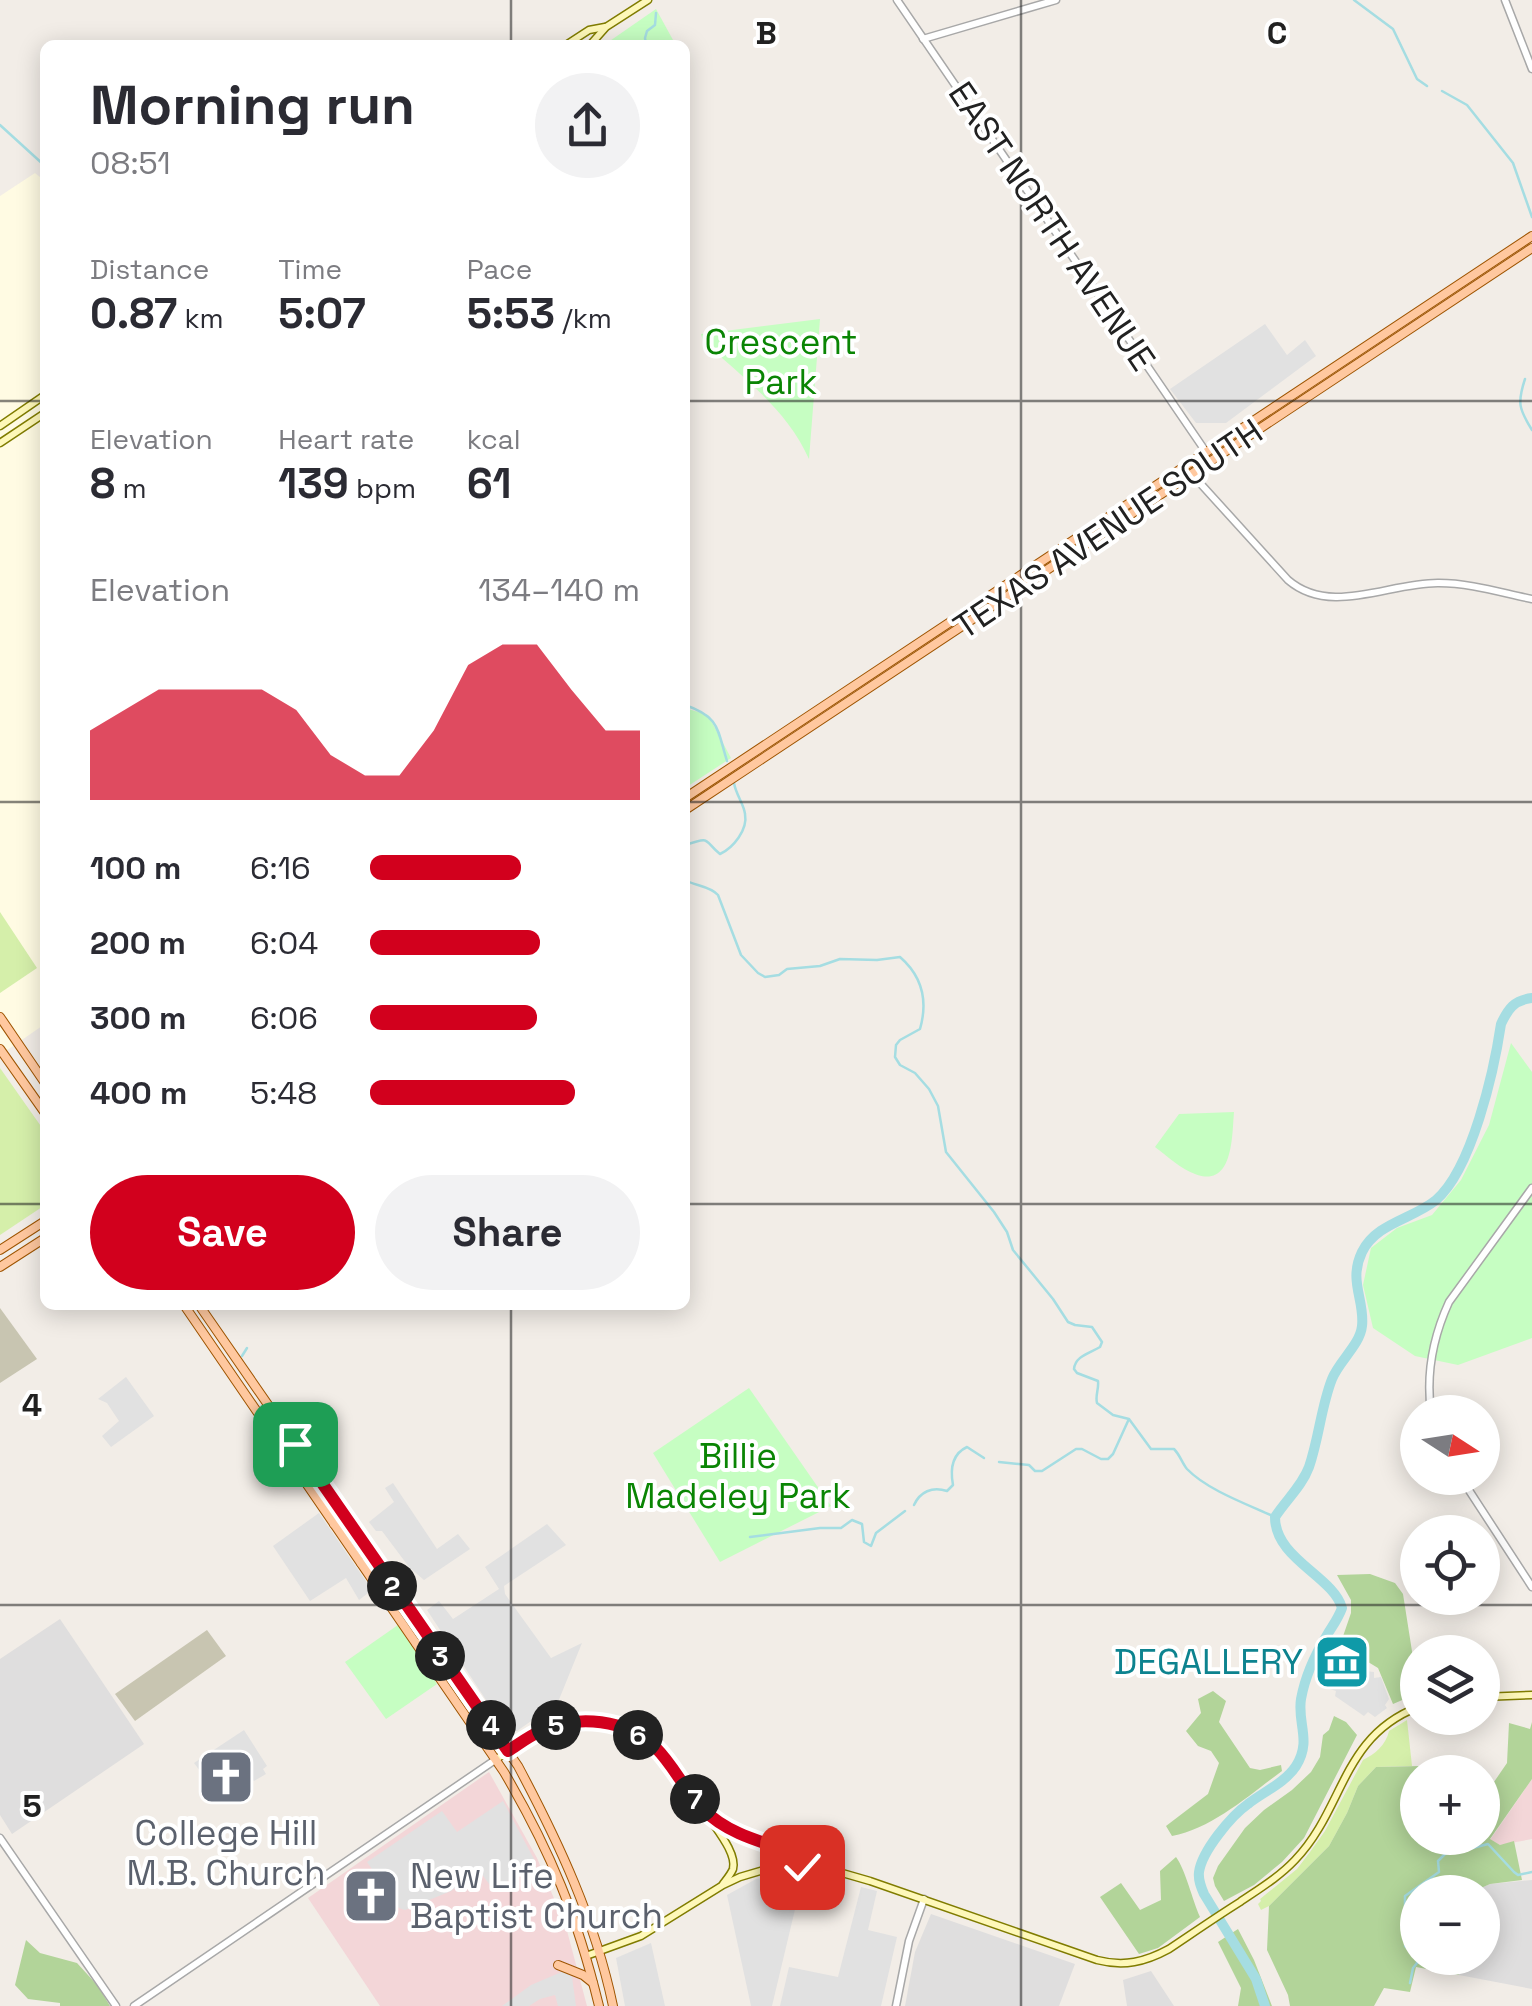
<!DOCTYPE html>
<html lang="en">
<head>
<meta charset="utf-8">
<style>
  :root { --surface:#fff; --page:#f2f2f3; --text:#2b2b33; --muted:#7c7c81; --accent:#d2001d }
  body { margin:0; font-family:"Space Grotesk",sans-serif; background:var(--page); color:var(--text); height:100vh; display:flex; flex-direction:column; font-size:38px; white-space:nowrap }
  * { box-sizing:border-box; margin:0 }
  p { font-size:32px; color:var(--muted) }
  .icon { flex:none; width:55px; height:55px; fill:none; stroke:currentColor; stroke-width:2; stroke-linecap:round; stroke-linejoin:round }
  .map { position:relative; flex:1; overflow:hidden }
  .sheet { position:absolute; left:40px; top:40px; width:650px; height:1270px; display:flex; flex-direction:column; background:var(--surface); border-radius:15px; box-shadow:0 5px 25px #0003 }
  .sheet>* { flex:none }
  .needle { width:65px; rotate:102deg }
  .fabs { position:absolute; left:1400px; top:1395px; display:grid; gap:20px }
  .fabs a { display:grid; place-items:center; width:100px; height:100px; border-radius:50%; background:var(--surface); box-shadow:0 5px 25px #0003; font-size:50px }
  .pin { position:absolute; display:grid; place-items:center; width:85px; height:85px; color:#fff; margin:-42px; border-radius:20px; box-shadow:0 5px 15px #0006 }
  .km { position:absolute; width:50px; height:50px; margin:-25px; border-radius:50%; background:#222; color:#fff; font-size:28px; line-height:50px; text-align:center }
  .round { display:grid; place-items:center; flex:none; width:105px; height:105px; border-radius:52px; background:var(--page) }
  .overview { display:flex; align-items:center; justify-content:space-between; height:170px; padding:0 50px }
  h1 { font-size:55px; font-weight:800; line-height:75px }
  .figures { display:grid; grid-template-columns:repeat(3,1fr); gap:15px; height:170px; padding:10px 50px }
  .figures div { display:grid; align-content:center }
  .figures b { font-size:42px; font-weight:800 }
  .figures small { font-size:28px; font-weight:400 }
  .figures p { font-size:28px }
  .chart { height:280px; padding:20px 50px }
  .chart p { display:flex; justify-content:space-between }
  .chart svg { width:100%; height:180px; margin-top:10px; fill:var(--accent); opacity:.7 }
  .action { display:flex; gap:20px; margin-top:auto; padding:20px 50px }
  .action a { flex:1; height:115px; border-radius:60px; background:var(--accent); color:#fff; font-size:40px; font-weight:800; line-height:115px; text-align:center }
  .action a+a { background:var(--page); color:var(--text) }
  ul { padding:0 50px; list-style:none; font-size:32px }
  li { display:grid; grid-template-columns:160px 120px 1fr; align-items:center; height:75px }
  li i { height:25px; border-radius:12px; background:var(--accent) }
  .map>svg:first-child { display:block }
</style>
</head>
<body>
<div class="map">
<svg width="1532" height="2006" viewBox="0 0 1532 2006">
  <rect width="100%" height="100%" fill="#f2ede7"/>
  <g fill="#dfdede">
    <path d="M 60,1619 L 144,1744 L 12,1834 L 0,1815 L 0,1659 Z"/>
    <path d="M 1532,1880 L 1532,1989 L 1459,1975 L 1448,1958 L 1482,1958 L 1482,1892 L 1472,1892 L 1490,1884 Z"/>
    <path d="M 931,1914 L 1075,1964 L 1059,2006 L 905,2006 L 915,1952 Z"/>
    <path d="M 1151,1971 L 1174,2006 L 1127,2006 L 1123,1980 Z"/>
  </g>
  <g fill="#f3d6d8">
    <path d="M 489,1772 L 537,1858 L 566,1927 L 587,2006 L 380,2006 L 308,1898 Z"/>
    <path d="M 1532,1779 L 1532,1839 L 1500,1845 L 1490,1840 Z"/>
  </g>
  <path fill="#fffbe3" d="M 35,173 L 45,181 L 45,1024 L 0,1055 L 0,196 Z"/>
  <g fill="#c8c5b1">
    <path d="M 0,1308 L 37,1359 L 0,1383 Z"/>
    <path d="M 207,1630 L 226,1656 L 135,1721 L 115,1694 Z"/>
  </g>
  <g fill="#d5efaa">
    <path d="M 0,912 L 37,968 L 0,993 Z"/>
    <path d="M 0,1068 L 45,1132 L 45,1205 L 0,1235 Z"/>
    <path d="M 1407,1720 L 1412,1766 L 1376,1767 L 1358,1786 L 1347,1813 L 1329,1846 L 1269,1906 L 1261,1910 L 1258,1904 L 1261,1901 L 1260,1899 L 1297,1869 L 1310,1852 L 1325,1831 L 1363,1760 C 1375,1754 1386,1745 1389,1731 Z"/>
  </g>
  <g fill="#b2d499">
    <path d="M 1370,1574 L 1395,1583 L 1403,1594 L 1417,1683 L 1414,1695 L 1393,1704 L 1378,1668 L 1340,1645 L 1351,1613 L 1351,1600 L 1337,1575 Z"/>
    <path d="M 1213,1691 L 1226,1701 L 1219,1722 L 1250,1768 L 1260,1770 L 1281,1765 L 1282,1771 C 1249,1795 1213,1828 1172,1836 L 1166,1826 L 1208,1794 L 1219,1763 L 1211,1751 L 1198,1746 L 1186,1731 L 1201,1713 L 1198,1699 Z"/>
    <path d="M 1334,1716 L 1346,1722 L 1357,1735 L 1304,1838 L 1282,1862 L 1254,1885 L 1224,1901 L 1215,1886 L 1213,1878 L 1218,1866 L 1245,1828 L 1264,1810 L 1292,1790 L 1311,1772 L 1320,1757 L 1323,1735 L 1329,1730 Z"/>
    <path d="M 1532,1722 L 1532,1779 L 1490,1839 L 1500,1845 L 1514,1841 L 1522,1880 L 1490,1884 L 1472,1892 L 1418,1892 L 1418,1958 L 1448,1958 L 1459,1975 L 1416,1967 L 1410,1992 L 1384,1988 L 1374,2006 L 1290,2006 L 1288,1995 L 1267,1950 L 1269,1906 L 1329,1846 L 1347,1813 L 1358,1786 L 1376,1767 L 1421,1766 L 1420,1772 L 1418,1772 L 1418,1838 L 1482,1838 L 1483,1798 L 1507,1763 L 1509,1723 L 1530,1729 Z"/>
    <path d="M 1176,1857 C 1186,1871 1192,1899 1200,1917 L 1158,1948 L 1139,1954 L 1100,1897 L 1121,1883 L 1140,1910 L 1161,1900 L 1160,1871 Z"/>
    <path d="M 1238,1929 L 1254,1960 L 1272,2006 L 1238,2006 L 1241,1988 L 1218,1942 Z"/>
    <path d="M 26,1940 L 40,1953 L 77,1963 L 98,1986 L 110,2006 L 60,2006 L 60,2003 L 28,1999 L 15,1985 Z"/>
  </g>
  <g fill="#c6fec2">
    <path d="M 656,9 L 673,40 L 674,45 L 604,45 Z"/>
    <path d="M 820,319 L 809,459 C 787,409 742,377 703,341 L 701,334 Z"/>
    <path d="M 685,708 L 708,715 L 731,758 L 685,788 Z"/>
    <path d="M 1511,1043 L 1532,1072 L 1532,1338 L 1458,1365 L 1415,1356 L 1373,1328 L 1363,1285 L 1371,1248 L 1397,1228 L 1432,1215 L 1461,1180 L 1489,1125 Z"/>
    <path d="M 1234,1112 C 1232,1134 1234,1189 1195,1174 C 1181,1169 1167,1156 1155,1147 L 1179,1114 Z"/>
    <path d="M 749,1388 L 831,1506 L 720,1562 L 653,1453 Z"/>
    <path d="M 398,1625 L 437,1684 L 386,1719 L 345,1662 Z"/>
  </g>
  <g fill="#e1e1e1">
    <path d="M 1265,324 L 1287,355 L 1305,340 L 1316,356 L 1226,423 L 1196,423 L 1170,389 Z"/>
    <path d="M 126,1377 L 154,1416 L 111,1447 L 102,1436 L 119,1421 L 107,1403 L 98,1399 Z"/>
    <path d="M 393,1483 L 437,1549 L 458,1534 L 470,1549 L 424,1580 L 409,1567 L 382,1531 L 376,1531 L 369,1522 L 394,1502 L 385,1488 Z"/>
    <path d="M 319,1513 L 372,1590 L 359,1600 L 346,1578 L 310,1601 L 273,1546 Z"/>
    <path d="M 547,1524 L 566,1545 L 504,1586 L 505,1594 L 551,1658 L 582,1643 L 558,1702 L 517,1731 L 507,1732 L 427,1610 L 439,1601 L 453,1619 L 499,1589 L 485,1567 Z"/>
    <path d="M 1329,1666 L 1347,1674 L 1348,1669 L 1374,1672 L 1374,1678 L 1381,1677 L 1389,1699 L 1385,1705 L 1387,1708 L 1375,1717 L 1368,1712 L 1364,1716 L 1335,1696 L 1336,1691 L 1321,1686 Z"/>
    <path d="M 244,1730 L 267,1766 L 263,1769 L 266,1774 L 254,1781 L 250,1777 L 245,1781 L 247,1784 L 242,1787 L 224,1760 L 227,1757 L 226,1756 L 208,1769 L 212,1776 L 216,1773 L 230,1793 L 221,1799 L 194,1763 Z"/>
    <path d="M 503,1801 L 535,1861 L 494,1891 L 479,1870 L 451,1891 L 405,1910 L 399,1908 L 367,1862 L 442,1811 L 457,1832 Z"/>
    <path d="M 781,1875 L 803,1876 L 772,2006 L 751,2006 L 727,1895 L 756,1879 Z"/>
    <path d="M 861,1887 L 877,1891 L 868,1930 L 897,1937 L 881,2006 L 780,2006 L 789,1967 L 838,1977 Z"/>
    <path d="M 651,1943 L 665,2006 L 625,2006 L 616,1958 Z"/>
    <path d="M 564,1971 L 572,1977 L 576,2006 L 558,2006 L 555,1995 L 540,1999 L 529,2006 L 502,2006 L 531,1985 Z"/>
  </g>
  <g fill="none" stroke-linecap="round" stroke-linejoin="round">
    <g stroke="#a5dde2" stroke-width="2.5">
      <path d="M 1354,0 L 1393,29 L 1417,79 L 1427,86"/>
      <path d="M 646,45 L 645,38 L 647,31 L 655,25 L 656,13"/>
      <path d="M 1442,91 L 1467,105 L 1513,163 L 1532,217"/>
      <path d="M 0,125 L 45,166"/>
      <path d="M 1525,379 C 1517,403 1519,409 1532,430"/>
      <path d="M 685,705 C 720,717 717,729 727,761"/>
      <path d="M 685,845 C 712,836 703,840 720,854 C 733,848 748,830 745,814 C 744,804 736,795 734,783"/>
      <path d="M 685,880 C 695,886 710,886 718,895 L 741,955 L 758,973 L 765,977 L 779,975 L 787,969 L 820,966 L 840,959 L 877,960 L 900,957 C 923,977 928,1001 920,1029 L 900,1040 L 896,1045 L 895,1057 L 900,1065 L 915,1073 L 929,1089 L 938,1106 L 946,1152 L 994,1212 L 1007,1232 L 1013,1250 L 1053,1299 L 1068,1322 L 1075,1325 L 1092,1327 L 1102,1342 L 1100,1347 C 1090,1353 1075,1356 1074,1369 L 1077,1373 L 1098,1381 C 1099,1390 1095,1395 1097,1403 L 1113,1415 L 1129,1419 L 1151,1449 L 1174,1449 C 1180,1455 1182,1463 1187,1469 C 1207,1490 1249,1505 1275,1517"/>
      <path d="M 242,1356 L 247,1348"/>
      <path d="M 999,1462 L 1029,1465 L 1035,1471 L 1042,1471 L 1076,1449 L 1082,1449 L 1101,1459 L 1108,1459 L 1113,1454 L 1128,1421"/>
      <path d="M 914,1505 C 920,1492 932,1486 947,1491 L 953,1485 C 950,1469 952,1454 967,1447 L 984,1458"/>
      <path d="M 750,1537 L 820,1528 L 841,1528 L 852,1520 L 862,1524 L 864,1542 L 871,1546 L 876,1533 L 905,1511"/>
      <path d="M 1410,1983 L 1413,1968 L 1417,1963 L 1417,1957 L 1405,1946 L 1411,1933 L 1405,1924 L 1405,1896 L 1439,1872 L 1438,1861 L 1445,1854 L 1455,1850 L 1469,1849 L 1488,1844 L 1514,1872 L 1518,1875 L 1532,1872"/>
    </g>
    <path stroke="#a5dde2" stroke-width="10" d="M 1265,2006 L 1256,1979 L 1204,1894 C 1201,1887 1198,1880 1199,1872 C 1202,1851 1231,1816 1248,1804 C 1263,1792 1285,1783 1296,1766 C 1312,1741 1297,1723 1301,1699 C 1305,1677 1316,1653 1327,1635 C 1333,1625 1338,1619 1342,1608 C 1333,1576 1275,1559 1275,1517 C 1286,1500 1302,1486 1309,1467 C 1319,1438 1321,1407 1332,1379 C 1339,1361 1360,1345 1362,1326 C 1365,1300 1348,1281 1362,1252 C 1376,1223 1413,1219 1436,1200 C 1472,1169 1494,1071 1501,1024 C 1508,1009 1514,1000 1532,998"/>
    <g stroke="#a8a8a8" stroke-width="9">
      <g id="tertiary">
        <path d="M 897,0 L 1206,452 L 1195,472 L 1199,482 L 1288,580 C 1331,617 1390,582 1439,583 C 1470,583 1502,593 1532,599"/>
        <path d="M 1505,0 L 1532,69"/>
        <path d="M 923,39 L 1056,0"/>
        <path d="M 1431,1412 C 1426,1375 1433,1337 1449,1302 L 1532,1188"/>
        <path d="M 1461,1478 L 1532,1587"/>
        <path d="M 0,1838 L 116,2006"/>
        <path d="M 134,2006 L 495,1760"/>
        <path d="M 896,2006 L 909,1941 L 924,1899"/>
      </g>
    </g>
    <g stroke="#807c00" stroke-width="9">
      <g id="secondary">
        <path d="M 566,45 L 589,30 L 605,27"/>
        <path d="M 590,45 L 606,27 L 648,0"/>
        <path d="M 0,426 L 45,395"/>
        <path d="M 0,443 L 45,413"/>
        <path d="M 1482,1697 L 1532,1695"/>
        <path d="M 495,1760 C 510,1750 525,1738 541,1731 C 578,1714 626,1719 656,1748 C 674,1766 685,1791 703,1809 C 730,1837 772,1844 807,1857 L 811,1864 L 870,1881 L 1097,1960 C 1124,1967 1145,1962 1169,1949 C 1193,1933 1216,1917 1240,1902 C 1259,1889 1279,1877 1295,1860 C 1345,1808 1341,1737 1418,1707"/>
        <path d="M 708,1816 C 716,1829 737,1853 733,1869 C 731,1874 726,1880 723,1884"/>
        <path d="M 586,1956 L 641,1936 L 723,1885 L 740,1877 L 767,1869 L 802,1867 L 811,1864"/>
      </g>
    </g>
    <g stroke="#9e5400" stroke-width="10">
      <g id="primary">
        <path d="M 685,798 L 1532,236"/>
        <path d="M 685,810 L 1532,248"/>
        <path d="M 0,1017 L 45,1083"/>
        <path d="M 0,1049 L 45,1113"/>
        <path d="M 0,1250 L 45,1221"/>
        <path d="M 0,1267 L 45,1238"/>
        <path d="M 184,1305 L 504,1772 C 551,1852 577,1916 599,2006"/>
        <path d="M 199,1305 L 518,1766 C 559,1843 595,1920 613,2006"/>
        <path d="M 334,1524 L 344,1526 L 352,1537 L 358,1538"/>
        <path d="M 361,1563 L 369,1563 L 379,1576 L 386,1580"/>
        <path d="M 416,1643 L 426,1648 L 434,1657 L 441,1657"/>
        <path d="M 558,1965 L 583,1975 L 593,1983"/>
      </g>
    </g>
    <use href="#tertiary" stroke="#fff" stroke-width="6"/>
    <use href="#secondary" stroke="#fef8b9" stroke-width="6"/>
    <use href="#primary" stroke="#ffc89f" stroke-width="8"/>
  </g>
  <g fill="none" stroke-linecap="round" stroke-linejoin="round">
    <g stroke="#fff" stroke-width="20">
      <path id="route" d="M 295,1444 L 508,1751 C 519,1744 529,1736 541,1731 C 578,1714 626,1719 656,1748 C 674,1766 685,1791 703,1809 C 730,1837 772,1844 807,1857 L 811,1864 L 802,1867"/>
    </g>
    <use href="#route" stroke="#d2001d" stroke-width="12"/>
  </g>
  <path fill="none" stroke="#212121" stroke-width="2.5" stroke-opacity="0.55" d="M 511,0 L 511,45M 1021,0 L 1021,2006M 0,401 L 45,401M 685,401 L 1532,401M 0,802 L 45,802M 685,802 L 1532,802M 0,1204 L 45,1204M 685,1204 L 1532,1204M 511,1305 L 511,2006M 0,1605 L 1532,1605"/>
  <defs>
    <g id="museum-square" transform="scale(2.875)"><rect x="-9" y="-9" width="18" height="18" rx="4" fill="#0f9aa8" stroke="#fff"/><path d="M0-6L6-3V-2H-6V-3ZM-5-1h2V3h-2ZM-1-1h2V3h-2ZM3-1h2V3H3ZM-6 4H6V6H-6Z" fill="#fff"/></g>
    <g id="church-square" transform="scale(2.875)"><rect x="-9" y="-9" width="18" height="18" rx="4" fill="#6b7280" stroke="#fff"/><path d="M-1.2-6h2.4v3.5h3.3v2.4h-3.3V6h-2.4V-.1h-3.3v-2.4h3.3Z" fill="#fff"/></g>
  </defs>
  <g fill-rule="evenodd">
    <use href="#museum-square" x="1342" y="1662"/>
    <use href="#church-square" x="226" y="1777"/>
    <use href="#church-square" x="371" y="1896"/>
  </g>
  <g text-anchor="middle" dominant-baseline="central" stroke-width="8" stroke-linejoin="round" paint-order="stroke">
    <g font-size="35" fill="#212121" stroke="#fff">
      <text transform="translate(1052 226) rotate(56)">EAST NORTH AVENUE</text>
      <text transform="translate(1108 529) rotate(-34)">TEXAS AVENUE SOUTH</text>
    </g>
    <g font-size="35" fill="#0a8504" stroke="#fff">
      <text x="781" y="342">Crescent<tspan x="781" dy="40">Park</tspan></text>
      <text x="738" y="1456">Billie<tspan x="738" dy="40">Madeley Park</tspan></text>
    </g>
    <g font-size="35" fill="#0d838f" stroke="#fff" text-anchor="end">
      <text x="1303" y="1662">DEGALLERY</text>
    </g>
    <g font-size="35" fill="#5b616d" stroke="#fff">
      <text x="226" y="1833">College Hill<tspan x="226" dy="40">M.B. Church</tspan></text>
      <text x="410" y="1876" text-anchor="start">New Life<tspan x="410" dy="40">Baptist Church</tspan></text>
    </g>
  </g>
  <g font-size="32" text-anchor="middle" font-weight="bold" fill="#212121" stroke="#fff" stroke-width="8" stroke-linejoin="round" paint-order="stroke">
    <text x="766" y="44">B</text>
    <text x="1277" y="44">C</text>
    <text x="32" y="1416">4</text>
    <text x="32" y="1817">5</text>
  </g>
</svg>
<div class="fabs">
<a><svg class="needle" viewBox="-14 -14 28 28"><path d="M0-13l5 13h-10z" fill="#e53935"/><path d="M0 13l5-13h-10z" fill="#7c7c81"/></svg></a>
<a><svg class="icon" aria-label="locate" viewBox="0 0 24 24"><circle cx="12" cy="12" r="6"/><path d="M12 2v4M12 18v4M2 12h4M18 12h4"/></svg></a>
<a><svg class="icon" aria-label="layers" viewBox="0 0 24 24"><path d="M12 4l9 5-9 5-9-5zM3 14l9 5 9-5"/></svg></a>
<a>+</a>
<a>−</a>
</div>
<div class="pin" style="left:295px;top:1444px;background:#1e9e55"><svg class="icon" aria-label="arrive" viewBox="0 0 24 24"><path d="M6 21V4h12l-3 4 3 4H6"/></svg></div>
<div class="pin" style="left:802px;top:1867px;background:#d93025"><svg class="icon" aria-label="check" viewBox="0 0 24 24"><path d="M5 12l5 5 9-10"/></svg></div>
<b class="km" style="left:392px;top:1586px">2</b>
<b class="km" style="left:440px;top:1656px">3</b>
<b class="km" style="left:491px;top:1725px">4</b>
<b class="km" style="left:556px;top:1725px">5</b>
<b class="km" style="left:638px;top:1735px">6</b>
<b class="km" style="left:695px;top:1799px">7</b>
<section class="sheet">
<div class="overview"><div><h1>Morning run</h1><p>08:51</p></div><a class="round"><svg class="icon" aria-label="share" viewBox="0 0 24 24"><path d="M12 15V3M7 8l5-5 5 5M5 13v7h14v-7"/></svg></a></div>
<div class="figures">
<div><p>Distance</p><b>0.87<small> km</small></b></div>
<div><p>Time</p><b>5:07</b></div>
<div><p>Pace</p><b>5:53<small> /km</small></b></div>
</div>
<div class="figures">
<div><p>Elevation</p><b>8<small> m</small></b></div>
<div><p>Heart rate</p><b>139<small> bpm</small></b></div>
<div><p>kcal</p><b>61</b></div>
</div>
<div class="chart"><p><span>Elevation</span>134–140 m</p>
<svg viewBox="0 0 160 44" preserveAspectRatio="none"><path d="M0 44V27L10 22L20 17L30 17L40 17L50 17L60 22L70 33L80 38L90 38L100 27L110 11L120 6L130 6L140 17L150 27L160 27V44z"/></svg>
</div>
<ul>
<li><b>100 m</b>6:16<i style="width:56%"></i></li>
<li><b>200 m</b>6:04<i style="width:63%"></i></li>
<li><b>300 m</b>6:06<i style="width:62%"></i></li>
<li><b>400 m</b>5:48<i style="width:76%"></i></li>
</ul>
<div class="action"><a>Save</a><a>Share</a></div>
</section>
</div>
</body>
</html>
